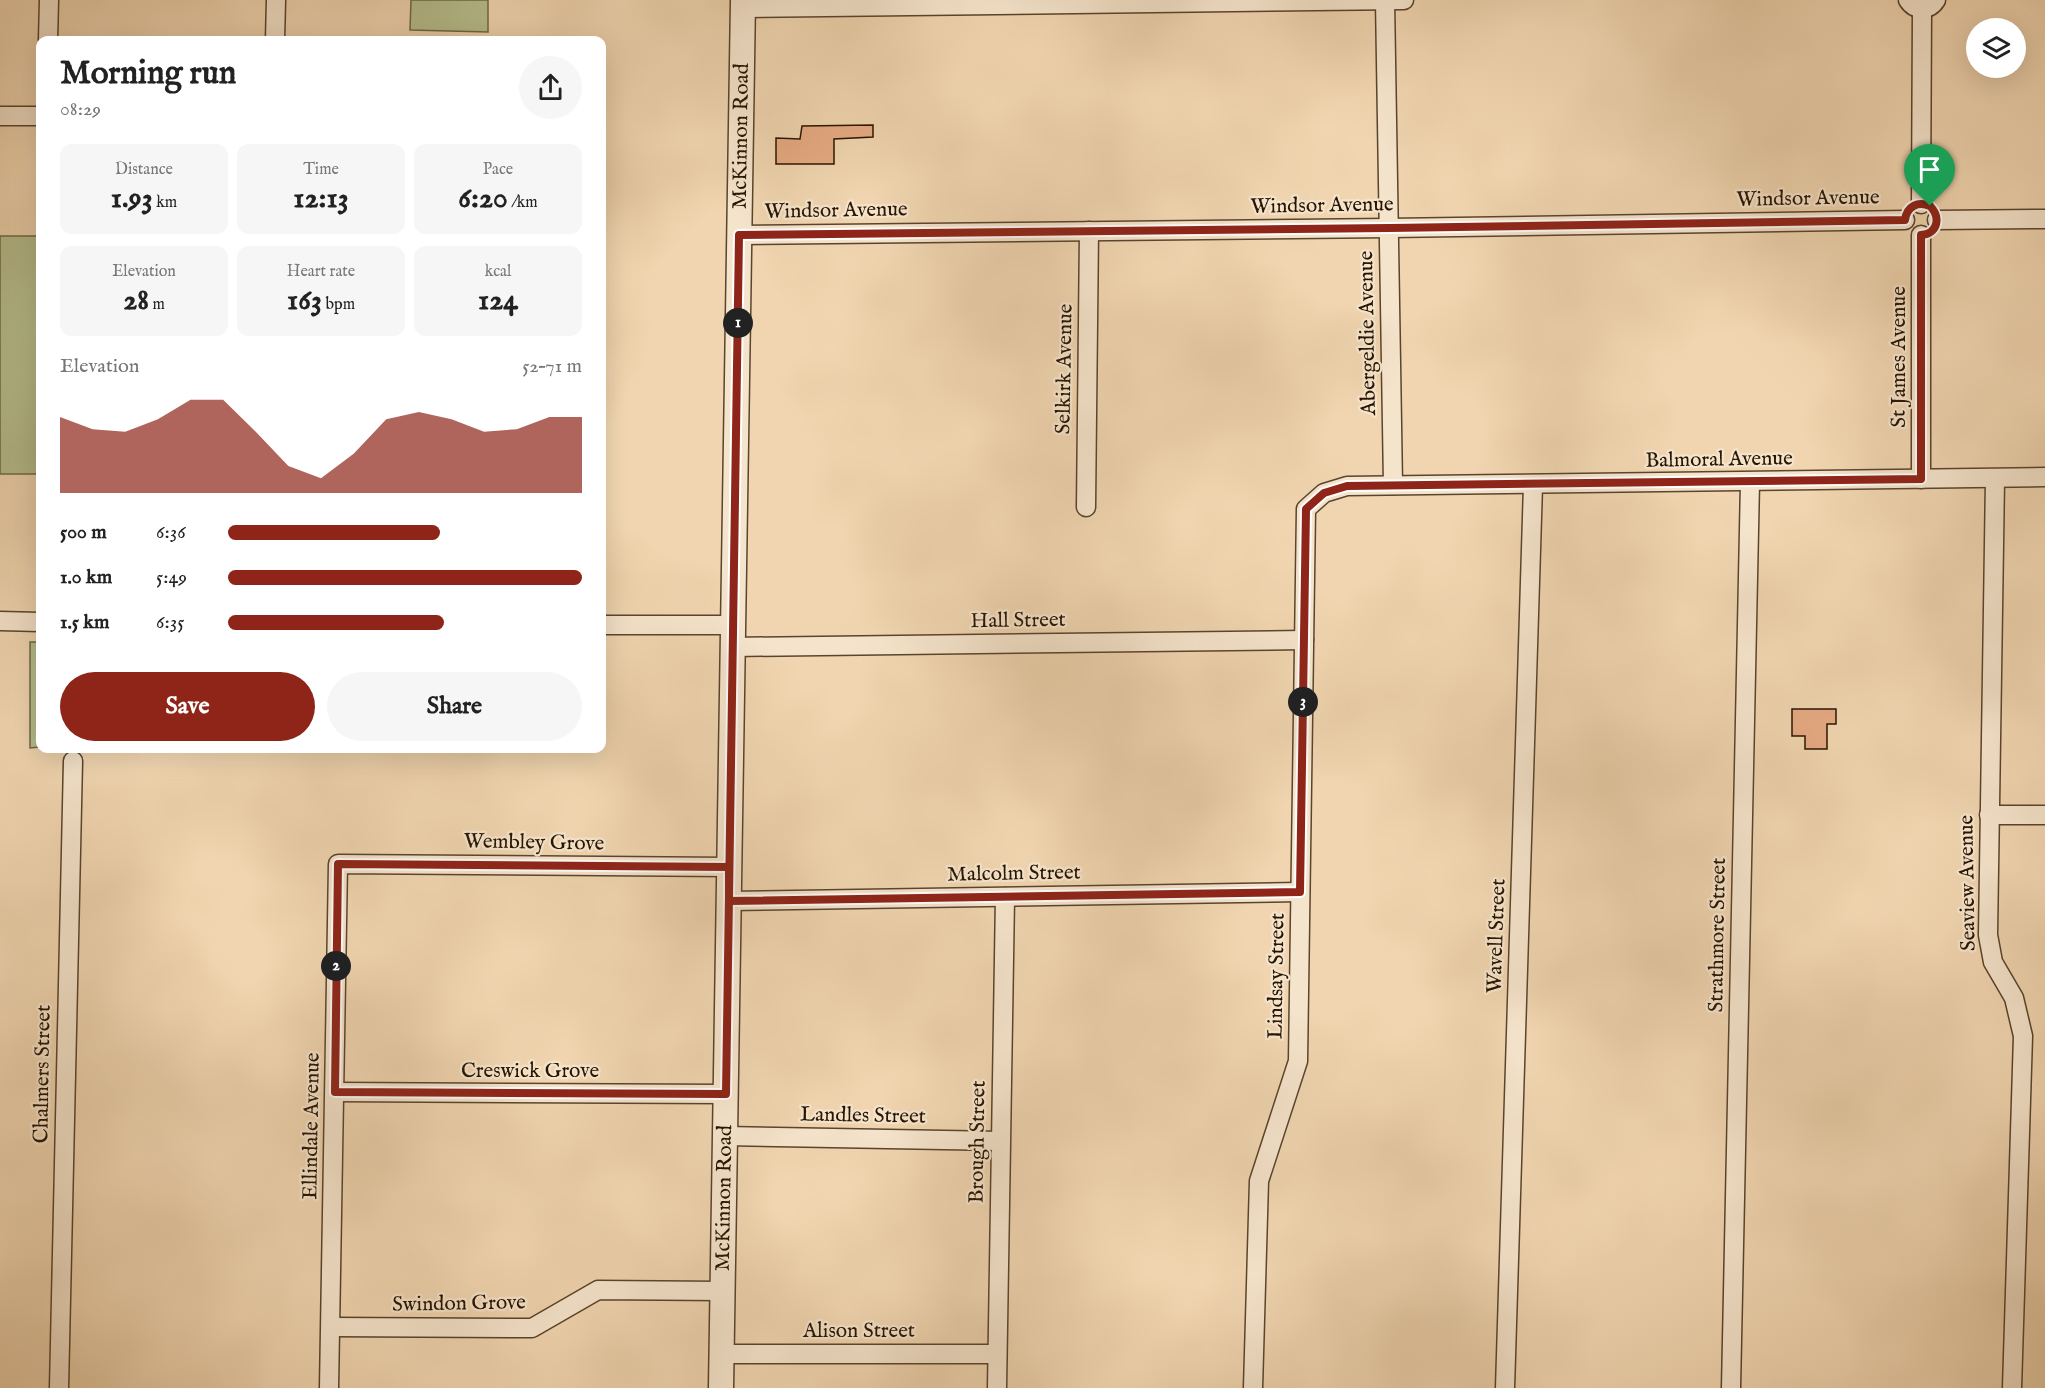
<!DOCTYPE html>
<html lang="en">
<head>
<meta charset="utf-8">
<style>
  :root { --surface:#fff; --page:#f6f6f6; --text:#222; --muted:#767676; --accent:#8f2418 }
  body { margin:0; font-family:"IM FELL English",serif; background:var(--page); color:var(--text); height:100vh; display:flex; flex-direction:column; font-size:22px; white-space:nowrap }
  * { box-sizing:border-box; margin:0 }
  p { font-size:20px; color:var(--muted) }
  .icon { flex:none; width:33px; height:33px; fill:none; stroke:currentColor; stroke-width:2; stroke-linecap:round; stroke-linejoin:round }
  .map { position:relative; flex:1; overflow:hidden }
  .details { position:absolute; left:36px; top:36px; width:570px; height:717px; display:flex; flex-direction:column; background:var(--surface); border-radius:12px; box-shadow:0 6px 24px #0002 }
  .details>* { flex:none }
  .controls { position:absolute; left:1966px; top:18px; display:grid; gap:12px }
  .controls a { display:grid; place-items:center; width:60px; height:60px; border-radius:50%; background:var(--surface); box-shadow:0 6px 24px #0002; font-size:30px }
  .pin { position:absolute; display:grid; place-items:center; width:51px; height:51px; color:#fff; margin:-62px -26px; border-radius:50% 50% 50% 0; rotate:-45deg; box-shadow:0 0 6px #0007 }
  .pin .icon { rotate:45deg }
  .km { position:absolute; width:30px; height:30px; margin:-15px; border-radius:50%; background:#222; color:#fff; font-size:16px; line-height:30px; text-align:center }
  .round { display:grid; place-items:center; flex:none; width:63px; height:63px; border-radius:32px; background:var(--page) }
  .summary { display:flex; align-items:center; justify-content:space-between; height:102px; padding:0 24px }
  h1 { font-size:33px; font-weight:800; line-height:45px }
  .figures { display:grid; grid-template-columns:repeat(3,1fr); gap:9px; height:102px; padding:6px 24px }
  .figures div { display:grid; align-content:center; border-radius:12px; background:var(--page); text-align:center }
  .figures b { font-size:30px; font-weight:800 }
  .figures small { font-size:16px; font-weight:400 }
  .figures p { font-size:16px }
  .chart { height:168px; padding:12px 24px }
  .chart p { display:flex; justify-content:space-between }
  .chart svg { width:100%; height:108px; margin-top:6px; fill:var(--accent); opacity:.7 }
  .action { display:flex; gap:12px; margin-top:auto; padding:12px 24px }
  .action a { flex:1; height:69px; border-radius:36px; background:var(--accent); color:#fff; font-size:24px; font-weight:800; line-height:69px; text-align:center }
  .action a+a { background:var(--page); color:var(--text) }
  ul { padding:0 24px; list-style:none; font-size:20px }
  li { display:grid; grid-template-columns:96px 72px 1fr; align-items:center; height:45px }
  li i { height:15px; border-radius:8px; background:var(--accent) }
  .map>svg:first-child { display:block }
</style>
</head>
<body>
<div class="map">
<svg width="2045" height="1388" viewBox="0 0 2045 1388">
  <rect width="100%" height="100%" fill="#f0d5b0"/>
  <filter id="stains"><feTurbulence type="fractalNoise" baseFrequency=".00333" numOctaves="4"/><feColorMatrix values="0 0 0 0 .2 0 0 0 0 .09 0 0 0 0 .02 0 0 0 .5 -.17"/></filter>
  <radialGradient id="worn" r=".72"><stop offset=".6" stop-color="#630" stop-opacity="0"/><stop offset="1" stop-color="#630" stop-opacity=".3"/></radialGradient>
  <g fill="#b6be8e" stroke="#6e6947" stroke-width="1.5">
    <path d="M 411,0 L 488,0 L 488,32 L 410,30 Z"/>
    <rect x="0" y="236" width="40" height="238"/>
    <path d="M 30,642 L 40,642 L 40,747 L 30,748 Z"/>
  </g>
  <g fill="#e6aa83" stroke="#271400" stroke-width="1.5">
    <path d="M 873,125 L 873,137 L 834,139 L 834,164 L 776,164 L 776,138 L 800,139 L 802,126 Z"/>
    <path d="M 1792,709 L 1836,709 L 1836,724 L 1827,724 L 1827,749 L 1805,749 L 1805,736 L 1792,736 Z"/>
  </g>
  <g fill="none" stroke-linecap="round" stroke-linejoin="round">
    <g stroke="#59442c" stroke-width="21">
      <g id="minor">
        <path d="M 1385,0 L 1393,485"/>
        <path d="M 1908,0 C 1915,11 1929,11 1936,0"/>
        <path d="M 743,8 L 1404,0"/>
        <path d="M 48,40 L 49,0"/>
        <path d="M 275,40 L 276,0"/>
        <path d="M 0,116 L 40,116"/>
        <path d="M 1921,204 L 1922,9"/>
        <path d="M 1937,220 L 2045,219"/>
        <path d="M 739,235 L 1390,228 L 1905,220"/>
        <path d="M 1921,235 L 1921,479"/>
        <path d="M 1995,479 L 1988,935 L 1993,962 L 2014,998 L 2023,1036 L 2012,1388"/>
        <path d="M 1086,507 L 1089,231"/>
        <path d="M 0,621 L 40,622"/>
        <path d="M 602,625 L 733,625"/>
        <path d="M 733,647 L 1304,640"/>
        <path d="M 1989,815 L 2045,815"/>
        <path d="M 729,901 L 1300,892"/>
        <path d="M 335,1092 L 726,1094"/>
        <path d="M 725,1136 L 1000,1141"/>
        <path d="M 331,1327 L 532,1328 L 598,1290 L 722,1291"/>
        <path d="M 721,1354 L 997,1354"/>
        <path d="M 59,1388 L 73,761"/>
        <path d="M 329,1388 L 338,864 L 729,867"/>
        <path d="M 997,1388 L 1005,897"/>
        <path d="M 1253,1388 L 1259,1181 L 1298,1061 L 1306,509 L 1324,493 L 1347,486 L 2045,477"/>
        <path d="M 1505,1388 L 1533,485"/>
        <path d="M 1731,1388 L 1750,482"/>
      </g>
    </g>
    <g stroke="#59442c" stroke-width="27">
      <g id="tertiary">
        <path id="s1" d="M 721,1388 L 743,0"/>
      </g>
    </g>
    <use href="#minor" stroke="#f5e4cc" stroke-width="18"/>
    <use href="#tertiary" stroke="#f5e4cc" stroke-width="24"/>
  </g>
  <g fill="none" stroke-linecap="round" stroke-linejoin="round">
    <g stroke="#fff" stroke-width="12">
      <path id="route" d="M 1930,206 C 1918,201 1907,206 1905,220 L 1389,228 L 739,235 L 726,1094 L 335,1092 L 338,864 L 729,867 L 729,901 L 1300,892 L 1306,509 L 1324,493 L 1347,486 L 1921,479 L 1921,235 C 1938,234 1941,217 1930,206"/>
    </g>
    <use href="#route" stroke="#8f2418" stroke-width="8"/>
  </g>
  <g text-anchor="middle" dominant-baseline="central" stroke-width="4.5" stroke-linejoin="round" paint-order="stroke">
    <g font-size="21" fill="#271400" stroke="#f5e4cc">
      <text stroke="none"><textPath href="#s1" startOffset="1252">McKinnon Road</textPath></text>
      <text transform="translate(1808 199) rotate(-1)">Windsor Avenue</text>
      <text transform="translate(1322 206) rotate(-1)">Windsor Avenue</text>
      <text transform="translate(836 211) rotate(-1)">Windsor Avenue</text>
      <text transform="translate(1368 333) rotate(-91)">Abergeldie Avenue</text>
      <text transform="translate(1899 357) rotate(-90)">St James Avenue</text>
      <text transform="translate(1065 369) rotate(-89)">Selkirk Avenue</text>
      <text transform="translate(1719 460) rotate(-1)">Balmoral Avenue</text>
      <text transform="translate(1018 621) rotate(-1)">Hall Street</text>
      <text transform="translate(534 843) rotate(1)">Wembley Grove</text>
      <text transform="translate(1014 874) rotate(-1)">Malcolm Street</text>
      <text transform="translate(1968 883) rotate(-91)">Seaview Avenue</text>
      <text transform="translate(1718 935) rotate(-89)">Strathmore Street</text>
      <text transform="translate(1497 936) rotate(-88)">Wavell Street</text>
      <text transform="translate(1277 976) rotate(-89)">Lindsay Street</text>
      <text x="530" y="1071">Creswick Grove</text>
      <text transform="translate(43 1074) rotate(-89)">Chalmers Street</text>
      <text transform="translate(863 1116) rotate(1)">Landles Street</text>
      <text transform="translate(312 1126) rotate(-89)">Ellindale Avenue</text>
      <text transform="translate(978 1142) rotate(-89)">Brough Street</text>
      <text stroke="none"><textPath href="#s1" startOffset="190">McKinnon Road</textPath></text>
      <text transform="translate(459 1304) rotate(-1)">Swindon Grove</text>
      <text x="859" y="1331">Alison Street</text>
    </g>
  </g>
  <rect width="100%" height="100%" filter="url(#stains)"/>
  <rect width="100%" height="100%" fill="url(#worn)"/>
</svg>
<div class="controls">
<a><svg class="icon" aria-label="layers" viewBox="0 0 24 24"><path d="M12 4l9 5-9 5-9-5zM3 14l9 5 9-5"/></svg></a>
</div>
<div class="pin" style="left:1930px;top:206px;background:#1e9e55"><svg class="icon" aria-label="arrive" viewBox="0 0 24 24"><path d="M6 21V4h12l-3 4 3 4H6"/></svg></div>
<b class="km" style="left:738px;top:323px">1</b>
<b class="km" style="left:336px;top:966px">2</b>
<b class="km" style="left:1303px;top:702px">3</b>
<section class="details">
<div class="summary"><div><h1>Morning run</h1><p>08:29</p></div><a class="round"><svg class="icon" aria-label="share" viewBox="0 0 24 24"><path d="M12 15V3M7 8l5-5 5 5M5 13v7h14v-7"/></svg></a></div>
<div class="figures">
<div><p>Distance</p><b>1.93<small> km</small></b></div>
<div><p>Time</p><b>12:13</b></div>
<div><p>Pace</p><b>6:20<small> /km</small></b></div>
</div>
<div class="figures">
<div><p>Elevation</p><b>28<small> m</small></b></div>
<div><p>Heart rate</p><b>163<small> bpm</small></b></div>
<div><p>kcal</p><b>124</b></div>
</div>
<div class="chart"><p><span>Elevation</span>52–71 m</p>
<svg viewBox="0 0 160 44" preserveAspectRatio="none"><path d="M0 44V13L10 18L20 19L30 14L40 6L50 6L60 19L70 33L80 38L90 28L100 14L110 11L120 14L130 19L140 18L150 13L160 13V44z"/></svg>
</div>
<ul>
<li><b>500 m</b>6:36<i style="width:60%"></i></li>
<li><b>1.0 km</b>5:49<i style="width:100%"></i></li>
<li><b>1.5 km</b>6:35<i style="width:61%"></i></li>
</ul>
<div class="action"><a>Save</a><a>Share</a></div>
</section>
</div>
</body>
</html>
